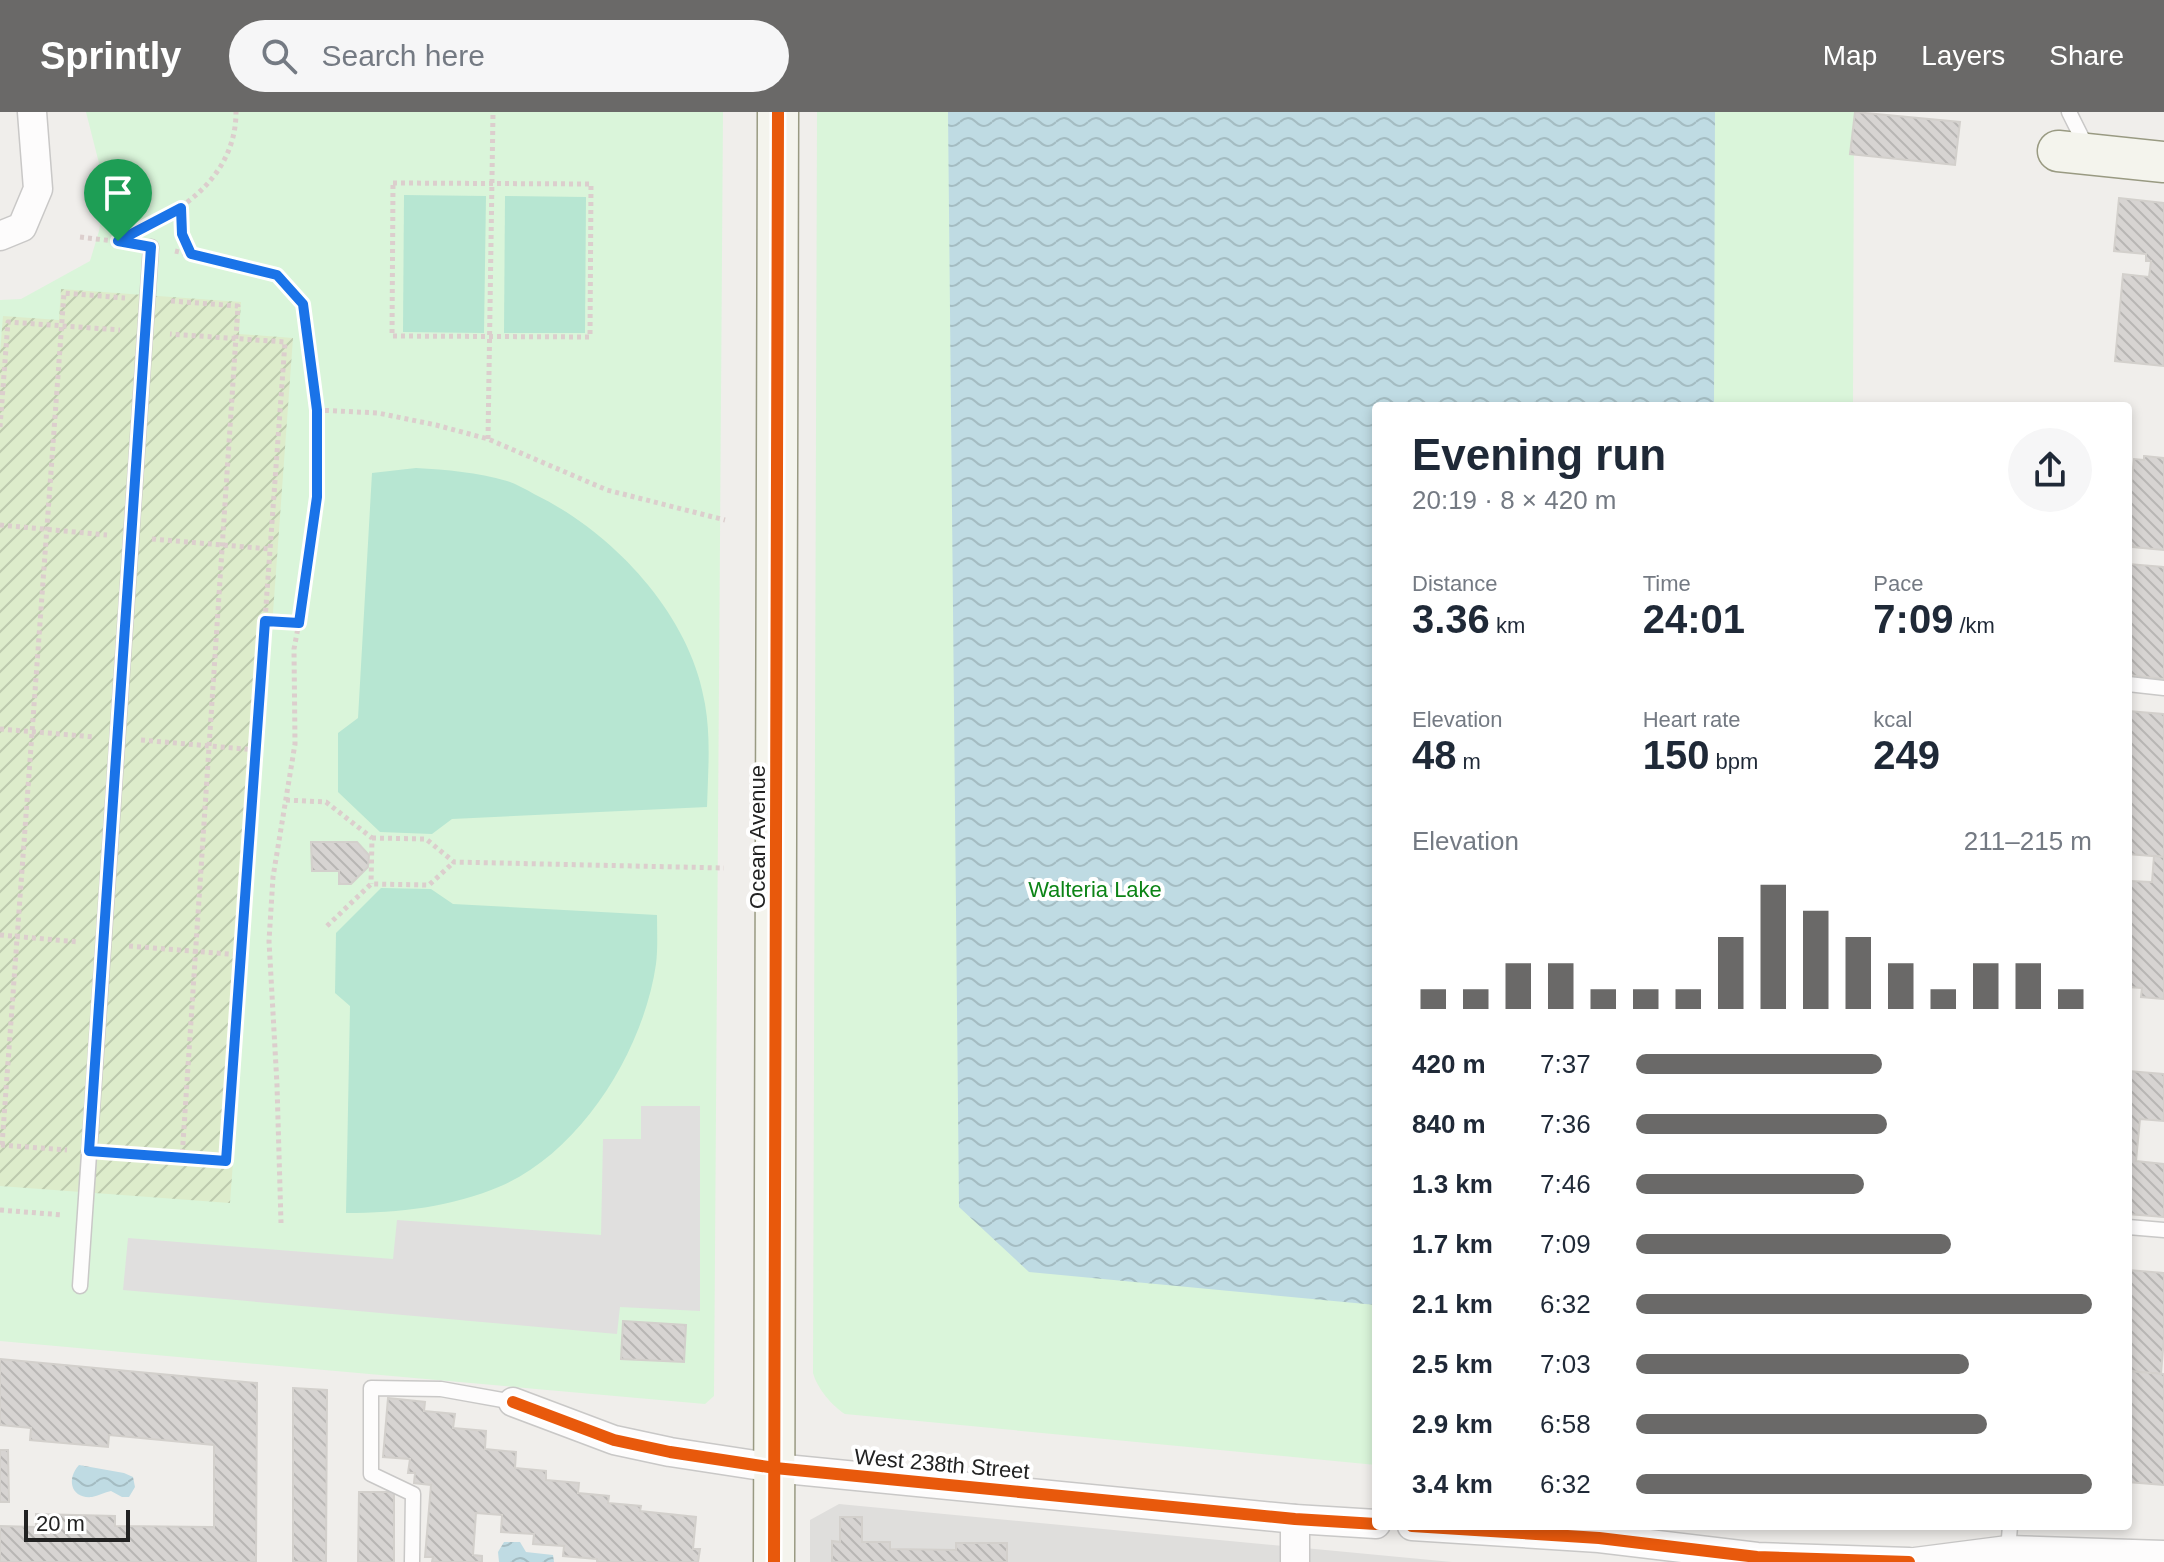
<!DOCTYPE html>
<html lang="en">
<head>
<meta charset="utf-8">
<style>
  :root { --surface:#fff; --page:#f6f6f7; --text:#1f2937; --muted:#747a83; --accent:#6a6968 }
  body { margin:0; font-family:Arial,sans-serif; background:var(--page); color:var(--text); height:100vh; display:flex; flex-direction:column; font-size:30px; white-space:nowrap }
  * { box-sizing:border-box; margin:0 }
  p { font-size:26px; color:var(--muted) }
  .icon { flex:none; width:44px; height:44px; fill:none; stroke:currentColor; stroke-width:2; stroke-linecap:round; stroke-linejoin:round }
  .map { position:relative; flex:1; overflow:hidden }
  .side { position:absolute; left:1372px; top:290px; width:760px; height:1128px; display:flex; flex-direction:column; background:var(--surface); border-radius:8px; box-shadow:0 4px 12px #0003 }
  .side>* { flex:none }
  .scale { position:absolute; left:24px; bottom:20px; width:106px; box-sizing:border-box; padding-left:8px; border:4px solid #222; border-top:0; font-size:22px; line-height:28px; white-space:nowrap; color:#222; -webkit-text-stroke:6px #fff; paint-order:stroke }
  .pin { position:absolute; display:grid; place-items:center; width:68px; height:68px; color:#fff; margin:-82px -34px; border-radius:50% 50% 50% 0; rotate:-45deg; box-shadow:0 0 8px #0007 }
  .pin .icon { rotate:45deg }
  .round { display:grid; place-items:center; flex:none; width:84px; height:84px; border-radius:42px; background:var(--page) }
  .summary { display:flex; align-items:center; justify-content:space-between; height:136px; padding:0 40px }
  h1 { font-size:44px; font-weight:800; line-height:60px }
  .stats { display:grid; grid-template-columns:repeat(3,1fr); gap:12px; height:136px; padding:8px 40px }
  .stats div { display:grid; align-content:center }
  .stats b { font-size:40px; font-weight:800 }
  .stats small { font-size:22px; font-weight:400 }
  .stats p { font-size:22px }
  .chart { height:224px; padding:16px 40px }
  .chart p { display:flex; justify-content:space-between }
  .chart svg { width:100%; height:144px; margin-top:8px; stroke:var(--accent); stroke-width:6 }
  ul { padding:0 40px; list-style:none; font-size:26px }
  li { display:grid; grid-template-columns:128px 96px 1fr; align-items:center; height:60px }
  li i { height:20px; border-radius:10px; background:var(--accent) }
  header { display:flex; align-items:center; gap:48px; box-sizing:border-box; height:112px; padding:0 40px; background:var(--accent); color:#fff }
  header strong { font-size:38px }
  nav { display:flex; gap:44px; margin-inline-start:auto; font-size:28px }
  .search { width:560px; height:72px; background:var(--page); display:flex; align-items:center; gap:20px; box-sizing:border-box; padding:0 28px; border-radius:44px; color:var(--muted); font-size:30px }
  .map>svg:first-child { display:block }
</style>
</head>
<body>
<header>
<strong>Sprintly</strong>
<div class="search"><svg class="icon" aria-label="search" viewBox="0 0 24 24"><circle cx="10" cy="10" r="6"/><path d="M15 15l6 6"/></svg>Search here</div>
<nav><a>Map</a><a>Layers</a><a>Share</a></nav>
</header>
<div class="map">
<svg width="2164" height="1450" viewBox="0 0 2164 1450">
  <defs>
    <pattern id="garden-furrows" width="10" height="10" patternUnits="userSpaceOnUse" patternTransform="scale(2)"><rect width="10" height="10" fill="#ddeccb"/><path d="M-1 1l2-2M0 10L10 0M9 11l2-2" fill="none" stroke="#bdcaae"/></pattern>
    <pattern id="water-waves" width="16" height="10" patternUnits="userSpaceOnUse" patternTransform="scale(2)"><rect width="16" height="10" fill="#bfdbe3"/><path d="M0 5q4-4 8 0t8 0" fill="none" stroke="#a4bcc2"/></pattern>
    <pattern id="building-back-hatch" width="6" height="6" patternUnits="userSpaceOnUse" patternTransform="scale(2)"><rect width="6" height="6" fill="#d7d4d2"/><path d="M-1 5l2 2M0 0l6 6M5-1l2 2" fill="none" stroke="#b8b6b4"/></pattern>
  </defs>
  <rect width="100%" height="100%" fill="#f0eeeb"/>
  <path fill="#dfdedc" d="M 839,1392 L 1452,1450 L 810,1450 L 810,1408 Z"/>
  <g fill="#daf5da">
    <path d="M 86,0 L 723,0 L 714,1284 L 705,1292 L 0,1229 L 0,188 L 21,187 L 90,149 L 99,119 L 106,79 Z"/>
    <path d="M 817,0 L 1854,0 L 1853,294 L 1376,294 L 1376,1353 L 845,1302 C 832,1294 817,1276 813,1261 Z"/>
  </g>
  <path fill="url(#garden-furrows)" d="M 61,177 L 241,190 L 239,222 L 293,226 L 230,1091 L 0,1074 L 0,241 L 3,204 L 59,208 Z"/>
  <g fill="#b7e6d2">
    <path d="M 404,83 L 486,84 L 484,221 L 403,220 Z"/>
    <path d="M 505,84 L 586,85 L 585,221 L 504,221 Z"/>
    <path d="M 416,356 C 447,358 477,360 507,369 C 516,372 525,377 534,382 C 613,420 691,503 705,592 C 711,626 708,661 707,695 L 452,707 L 432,722 L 380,720 L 338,680 L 338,621 L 358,606 L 372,361 Z"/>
    <path d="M 381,776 L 431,777 L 453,792 L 657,803 C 657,819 658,836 656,852 C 644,937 582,1039 501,1074 C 452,1095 399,1101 346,1101 L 350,894 L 335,881 L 336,821 Z"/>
  </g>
  <path fill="#e0dfde" d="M 641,994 L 700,994 L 700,1199 L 620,1195 L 617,1222 L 123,1178 L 128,1126 L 393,1147 L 397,1108 L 601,1123 L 603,1027 L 641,1027 Z"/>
  <g fill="url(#water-waves)">
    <path d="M 948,0 L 1715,0 L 1714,294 L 1376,294 L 1376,1193 L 1029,1160 L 959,1095 Z"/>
    <path d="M 79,1353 L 124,1361 L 133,1365 L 135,1375 L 129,1385 L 122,1385 L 111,1379 C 105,1380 98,1384 92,1385 C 71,1387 66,1367 79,1353 Z"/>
    <path d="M 504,1430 L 520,1430 L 526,1440 L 553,1443 L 554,1450 L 499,1450 L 498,1440 Z"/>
  </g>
  <g fill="url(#building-back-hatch)" stroke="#d3d0cc" stroke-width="2">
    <path d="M 1855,0 L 1960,10 L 1955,53 L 1850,42 Z"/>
    <path d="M 2119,86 L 2164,91 L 2164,254 L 2115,249 L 2123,162 L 2149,165 L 2151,149 L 2146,149 L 2146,142 L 2114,139 Z"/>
    <path d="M 2144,344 L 2164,346 L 2164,438 L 2133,435 L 2133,433 L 2128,433 L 2128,382 L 2130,382 L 2134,347 L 2144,348 Z"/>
    <path d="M 2128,452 L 2164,455 L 2164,567 L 2128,563 Z"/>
    <path d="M 2128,599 L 2164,602 L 2164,745 L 2128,742 Z"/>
    <path d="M 311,730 L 357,730 L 369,743 L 368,755 L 351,772 L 339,772 L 339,759 L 312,759 Z"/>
    <path d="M 2154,744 L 2164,745 L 2164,887 L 2141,885 L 2142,876 L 2128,875 L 2130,769 L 2152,770 Z"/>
    <path d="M 2128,959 L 2164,962 L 2164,1009 L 2140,1007 L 2136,1049 L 2164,1052 L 2164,1105 L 2128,1102 Z"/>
    <path d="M 2128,1158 L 2164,1161 L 2164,1226 L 2161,1262 L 2128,1259 Z"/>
    <path d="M 623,1209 L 686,1213 L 684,1250 L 621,1247 Z"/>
    <path d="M 0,1247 L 257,1271 L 256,1450 L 0,1450 L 0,1414 L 36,1415 L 36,1402 L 115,1404 L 115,1414 L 214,1415 L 214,1333 L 109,1323 L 108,1335 L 30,1328 L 31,1316 L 0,1313 Z"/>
    <path d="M 2128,1259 L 2164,1262 L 2164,1373 L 2128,1370 Z"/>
    <path d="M 293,1276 L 327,1278 L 326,1450 L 293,1450 Z"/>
    <path d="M 388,1286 L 425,1290 L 424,1299 L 455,1302 L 453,1316 L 486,1319 L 485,1337 L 516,1340 L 515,1356 L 546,1359 L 546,1368 L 579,1371 L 578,1381 L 609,1384 L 608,1391 L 641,1394 L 640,1399 L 696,1405 L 693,1437 L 700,1437 L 698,1450 L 597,1450 L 597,1447 L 563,1444 L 564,1434 L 533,1432 L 534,1422 L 501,1420 L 502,1403 L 476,1401 L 473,1443 L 482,1444 L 482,1450 L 432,1450 L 433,1445 L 425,1445 L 431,1373 L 414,1371 L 415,1361 L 408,1361 L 410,1347 L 383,1345 Z"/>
    <path d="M 0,1338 L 8,1338 L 9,1390 L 0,1390 Z"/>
    <path d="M 359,1380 L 394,1380 L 394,1450 L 358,1450 Z"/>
    <path d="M 840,1405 L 862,1405 L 862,1430 L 890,1430 L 890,1437 L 956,1438 L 956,1431 L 1007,1431 L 1007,1450 L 832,1450 L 832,1429 L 840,1430 Z"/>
  </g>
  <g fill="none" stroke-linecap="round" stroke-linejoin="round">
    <g stroke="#c9c8c7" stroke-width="17">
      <g id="lane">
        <path d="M 2069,0 L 2088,38"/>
        <path d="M 2128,572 L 2164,576"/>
        <path d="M 2128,1115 L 2164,1118"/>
        <path d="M 80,1174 L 151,135"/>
        <path d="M 2008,1438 L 2010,1414"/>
        <path d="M 412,1450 L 413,1382 L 371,1362 L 371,1276 L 441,1277 L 513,1290"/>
      </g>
    </g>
    <g stroke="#c9c8c7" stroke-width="31">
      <g id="street">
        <path d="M 0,124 L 22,115 L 38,77 L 32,0"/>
        <path d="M 513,1290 L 614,1328 L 670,1340 L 775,1356 L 1295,1407 L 1376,1412"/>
        <path d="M 1295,1407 L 1295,1450"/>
        <path d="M 1412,1414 L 1599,1426 L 1757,1445 L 1909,1450"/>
        <path d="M 1915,1450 L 2008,1438 L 2164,1443"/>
      </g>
    </g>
    <g stroke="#999a82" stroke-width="43">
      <g id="secondary">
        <path d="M 2058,39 L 2164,50"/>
        <path d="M 774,1450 L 778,0"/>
      </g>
    </g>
    <g stroke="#dccecd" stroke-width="5" stroke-dasharray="4 4" stroke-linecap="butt">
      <path d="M 393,71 L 591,72 L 590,225 L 392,224 Z"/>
      <path d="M 181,97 L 182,122 L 191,142"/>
      <path d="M 153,111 C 198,89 236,53 236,0"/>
      <path d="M 80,125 L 130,131"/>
      <path d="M 175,139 L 277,163 L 303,192 L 317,298 L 317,385 L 306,473 L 294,537 L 295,632 L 273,765 L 269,829 L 277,973 L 281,1111"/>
      <path d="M 171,189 L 238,194 L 182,1046"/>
      <path d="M 317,298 L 378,301 L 436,313 L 488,327 L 607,378 L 725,408"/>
      <path d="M 0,315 L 8,210 L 120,218"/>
      <path d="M 488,327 L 493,0"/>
      <path d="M 0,413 L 107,423"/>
      <path d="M 152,427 L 270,437"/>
      <path d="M 265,509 L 299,511"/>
      <path d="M 0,617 L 95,625"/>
      <path d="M 141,628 L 256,638"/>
      <path d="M 286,688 L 326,690 L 372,726 L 371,772"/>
      <path d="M 372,726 L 426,727 L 454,750 L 724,756"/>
      <path d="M 327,814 L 371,772 L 429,773 L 454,750"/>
      <path d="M 0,823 L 79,830"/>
      <path d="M 129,834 L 241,843"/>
      <path d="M 1,1033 L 67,1038"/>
      <path d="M 2,1033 L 64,181 L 125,186"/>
      <path d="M 113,1041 L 226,1049 L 285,230 L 170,222"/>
      <path d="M 0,1098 L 63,1103"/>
    </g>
    <use href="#lane" stroke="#fdfcfc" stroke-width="14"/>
    <use href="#street" stroke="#fdfcfc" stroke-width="28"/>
    <use href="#secondary" stroke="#f4f4ed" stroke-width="40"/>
    <g stroke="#fff" stroke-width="17">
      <g id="cycleway">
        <path d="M 513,1290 L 614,1328 L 670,1340 L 775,1356 L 1295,1407 L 1376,1412"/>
        <path d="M 1412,1414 L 1599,1426 L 1757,1445 L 1909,1450"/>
        <path d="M 774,1450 L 778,0"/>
      </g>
    </g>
    <use href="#cycleway" stroke="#e8590c" stroke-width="12"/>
  </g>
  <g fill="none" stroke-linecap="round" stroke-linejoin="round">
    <g stroke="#fff" stroke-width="16">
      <path id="route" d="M 181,96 L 182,122 L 191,142 L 277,163 L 303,192 L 317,298 L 317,385 L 299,511 L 265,509 L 226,1049 L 89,1039 L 151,135 L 118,129 Z"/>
    </g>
    <use href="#route" stroke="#1a73e8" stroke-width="10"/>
  </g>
  <g text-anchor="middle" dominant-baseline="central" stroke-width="8" stroke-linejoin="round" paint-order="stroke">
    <g font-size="22" fill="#222" stroke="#fff">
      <text transform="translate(757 725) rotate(-90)">Ocean Avenue</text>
      <text transform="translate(942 1352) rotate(5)">West 238th Street</text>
    </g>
    <g font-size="22" fill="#0c8416" stroke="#fff">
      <text x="1095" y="777">Walteria Lake</text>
    </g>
  </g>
</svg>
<div class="scale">20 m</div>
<div class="pin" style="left:118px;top:129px;background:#1e9e55"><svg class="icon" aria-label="arrive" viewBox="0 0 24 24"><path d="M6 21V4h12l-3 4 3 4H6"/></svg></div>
<section class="side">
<div class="summary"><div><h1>Evening run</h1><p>20:19 · 8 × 420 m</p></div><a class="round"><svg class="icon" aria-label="share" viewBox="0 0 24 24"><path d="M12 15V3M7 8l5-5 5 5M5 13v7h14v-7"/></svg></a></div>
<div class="stats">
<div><p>Distance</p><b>3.36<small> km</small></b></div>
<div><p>Time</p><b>24:01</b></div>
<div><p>Pace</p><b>7:09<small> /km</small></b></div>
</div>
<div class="stats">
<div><p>Elevation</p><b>48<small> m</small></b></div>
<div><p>Heart rate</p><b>150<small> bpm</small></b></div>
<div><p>kcal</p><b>249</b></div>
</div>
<div class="chart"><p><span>Elevation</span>211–215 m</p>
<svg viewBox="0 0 160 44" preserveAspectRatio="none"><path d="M5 44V38M15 44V38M25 44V30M35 44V30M45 44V38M55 44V38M65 44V38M75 44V22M85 44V6M95 44V14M105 44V22M115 44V30M125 44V38M135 44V30M145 44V30M155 44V38"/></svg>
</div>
<ul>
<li><b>420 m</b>7:37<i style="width:54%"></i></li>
<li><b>840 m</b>7:36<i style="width:55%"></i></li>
<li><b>1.3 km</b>7:46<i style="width:50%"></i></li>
<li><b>1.7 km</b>7:09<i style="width:69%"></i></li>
<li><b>2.1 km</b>6:32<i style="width:100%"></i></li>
<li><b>2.5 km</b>7:03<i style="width:73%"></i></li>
<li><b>2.9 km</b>6:58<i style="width:77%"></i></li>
<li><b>3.4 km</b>6:32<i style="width:100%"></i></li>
</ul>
</section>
</div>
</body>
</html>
